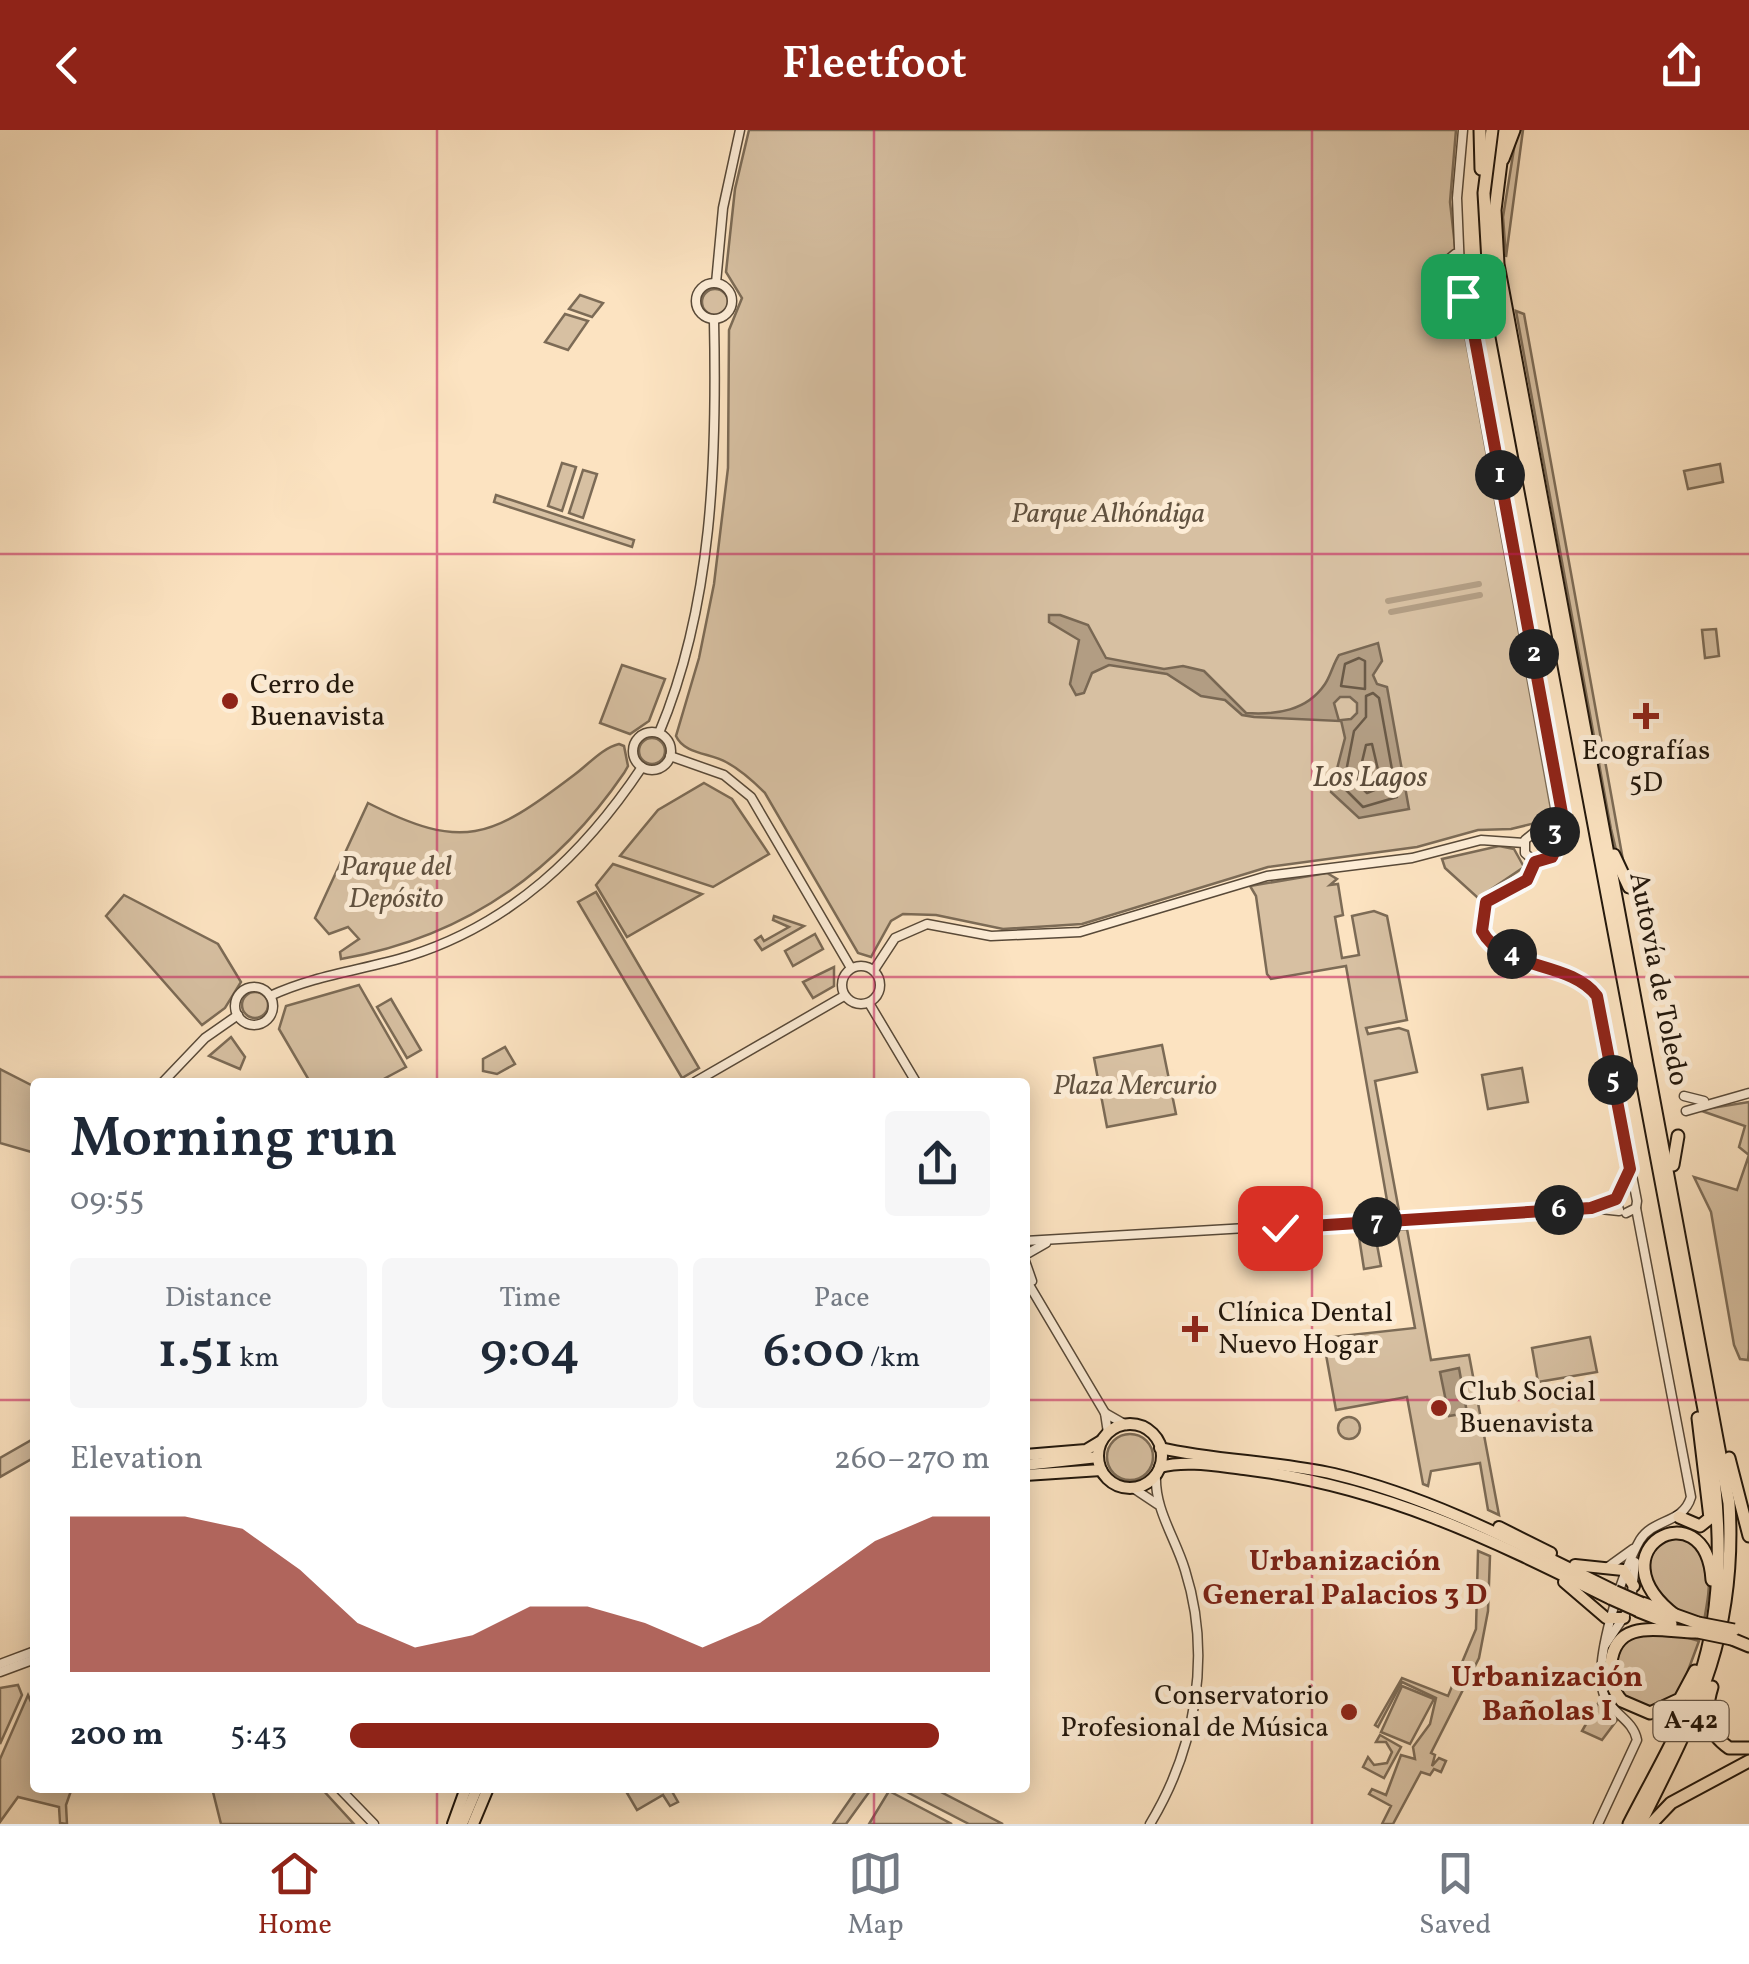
<!DOCTYPE html>
<html lang="en">
<head>
<meta charset="utf-8">
<style>
  :root { --surface:#fff; --page:#f6f6f7; --text:#1f2937; --muted:#747a83; --line:#e0e1e3; --accent:#8f2418 }
  body { margin:0; font-family:Vollkorn,serif; background:var(--page); color:var(--text); height:100vh; display:flex; flex-direction:column; font-size:38px; white-space:nowrap }
  * { box-sizing:border-box; margin:0 }
  p { font-size:32px; color:var(--muted) }
  .icon { flex:none; width:55px; height:55px; fill:none; stroke:currentColor; stroke-width:2; stroke-linecap:round; stroke-linejoin:round }
  .map { position:relative; flex:1; overflow:hidden }
  .drawer { position:absolute; left:30px; top:948px; width:1000px; height:715px; display:flex; flex-direction:column; background:var(--surface); border-radius:10px; box-shadow:0 5px 25px #0003 }
  .drawer>* { flex:none }
  .pin { position:absolute; display:grid; place-items:center; width:85px; height:85px; color:#fff; margin:-42px; border-radius:20px; box-shadow:0 5px 15px #0006 }
  .km { position:absolute; width:50px; height:50px; margin:-25px; border-radius:50%; background:#222; color:#fff; font-size:28px; line-height:50px; text-align:center }
  .round { display:grid; place-items:center; flex:none; width:105px; height:105px; border-radius:10px; background:var(--page) }
  .overview { display:flex; align-items:center; justify-content:space-between; height:170px; padding:0 40px }
  h1 { font-size:55px; font-weight:600; line-height:75px }
  .metrics { display:grid; grid-template-columns:repeat(3,1fr); gap:15px; height:170px; padding:10px 40px }
  .metrics div { display:grid; align-content:center; border-radius:10px; background:var(--page); text-align:center }
  .metrics b { font-size:50px; font-weight:600 }
  .metrics small { font-size:28px; font-weight:400 }
  .metrics p { font-size:28px }
  .chart { height:280px; padding:20px 40px }
  .chart p { display:flex; justify-content:space-between }
  .chart svg { width:100%; height:180px; margin-top:10px; fill:var(--accent); opacity:.7 }
  ul { padding:0 40px; list-style:none; font-size:32px }
  li { display:grid; grid-template-columns:160px 120px 1fr; align-items:center; height:75px }
  li i { height:25px; border-radius:12px; background:var(--accent) }
  header { display:flex; justify-content:space-between; align-items:center; height:130px; padding:0 40px; background:var(--accent); color:#fff; font-size:45px; font-weight:600 }
  .dock { display:flex; justify-content:space-around; align-items:center; height:140px; border-top:2px solid var(--line); background:var(--surface); font-size:28px; color:var(--muted) }
  .dock a { display:grid; justify-items:center; gap:5px }
  .dock .active { color:var(--accent) }
  .map>svg:first-child { display:block }
</style>
</head>
<body>
<header><svg class="icon" aria-label="back" viewBox="0 0 24 24"><path d="M15 5l-7 7 7 7"/></svg>Fleetfoot<svg class="icon" aria-label="share" viewBox="0 0 24 24"><path d="M12 15V3M7 8l5-5 5 5M5 13v7h14v-7"/></svg></header>
<div class="map">
<svg width="1749" height="1694" viewBox="0 0 1749 1694">
  <rect width="100%" height="100%" fill="#fce3c1"/>
  <filter id="stains"><feTurbulence type="fractalNoise" baseFrequency=".002" numOctaves="4"/><feColorMatrix values="0 0 0 0 .2 0 0 0 0 .09 0 0 0 0 .02 0 0 0 .5 -.17"/></filter>
  <radialGradient id="worn" r=".72"><stop offset=".6" stop-color="#630" stop-opacity="0"/><stop offset="1" stop-color="#630" stop-opacity=".3"/></radialGradient>
  <g fill="#d7c0a2" stroke="#7c6b56" stroke-width="2.5">
    <path d="M 749,0 L 1456,0 L 1450,72 L 1465,205 L 1551,679 L 1546,680 L 1548,690 L 1511,699 L 1478,700 L 1417,717 L 1268,737 L 1082,794 L 1003,799 L 936,785 L 903,784 L 891,791 L 871,827 L 858,823 L 765,663 C 753,651 741,640 726,632 C 710,623 684,624 676,606 L 699,528 L 714,454 L 728,338 L 729,200 L 742,168 L 726,142 L 735,59 Z"/>
    <path d="M 1517,0 L 1523,0 L 1506,127 L 1503,87 Z"/>
    <circle cx="715" cy="172" r="13"/>
    <path d="M 580,165 L 603,173 L 592,187 L 569,179 Z"/>
    <path d="M 1516,181 L 1524,184 L 1623,730 L 1618,728 L 1611,699 Z"/>
    <path d="M 565,184 L 588,191 L 568,220 L 545,212 Z"/>
    <path d="M 562,333 L 576,337 L 562,381 L 548,376 Z"/>
    <path d="M 1720,334 L 1723,352 L 1688,359 L 1684,341 Z"/>
    <path d="M 583,340 L 597,344 L 583,388 L 569,383 Z"/>
    <path d="M 496,365 L 634,410 L 632,417 L 494,372 Z"/>
    <path d="M 1716,499 L 1719,526 L 1705,528 L 1702,500 Z"/>
    <path d="M 622,535 L 665,549 L 649,591 L 630,604 L 600,593 Z"/>
    <circle cx="652" cy="621" r="13"/>
    <path d="M 619,614 L 624,616 L 628,636 L 624,643 C 555,744 463,808 341,829 L 340,822 L 359,809 L 348,797 L 329,804 L 315,788 L 368,673 C 463,721 490,709 574,645 C 588,635 602,618 619,614 Z"/>
    <path d="M 704,653 L 732,669 L 769,724 L 713,757 L 620,726 L 658,680 Z"/>
    <path d="M 1499,716 L 1514,719 L 1524,737 L 1478,768 L 1445,738 L 1442,729 Z"/>
    <path d="M 613,734 L 702,764 L 627,807 L 596,755 Z"/>
    <path d="M 1327,743 L 1337,749 L 1330,755 L 1338,754 L 1343,785 L 1335,787 L 1342,828 L 1359,825 L 1352,786 L 1374,781 L 1387,786 L 1407,890 L 1366,898 L 1368,904 L 1399,898 L 1408,901 L 1417,942 L 1375,951 L 1399,1081 L 1389,1082 L 1346,836 L 1271,849 L 1267,844 L 1256,766 L 1250,756 Z"/>
    <path d="M 596,762 L 699,938 L 682,948 L 578,772 Z"/>
    <path d="M 124,765 L 218,814 L 241,852 L 225,878 L 202,895 L 106,786 Z"/>
    <path d="M 774,786 L 804,796 L 762,820 L 755,810 L 761,806 L 764,811 L 789,797 L 773,790 Z"/>
    <path d="M 815,804 L 823,819 L 793,836 L 785,821 Z"/>
    <path d="M 834,837 L 834,856 L 813,868 L 803,852 Z"/>
    <path d="M 359,855 L 406,937 L 378,952 L 310,952 L 279,899 L 286,876 Z"/>
    <circle cx="255" cy="875" r="13"/>
    <path d="M 391,869 L 421,920 L 407,928 L 377,877 Z"/>
    <path d="M 231,907 L 245,927 L 240,939 L 209,926 Z"/>
    <path d="M 1162,915 L 1176,984 L 1107,997 L 1094,928 Z"/>
    <path d="M 505,917 L 515,934 L 497,944 L 483,941 L 483,929 Z"/>
    <path d="M 1522,938 L 1528,972 L 1488,979 L 1482,945 Z"/>
    <path d="M 0,939 L 35,957 L 35,1023 L 0,1013 Z"/>
    <path d="M 1749,972 L 1749,1219 L 1748,1230 L 1740,1229 L 1734,1215 L 1711,1082 L 1694,1047 L 1737,1060 L 1749,1025 L 1739,1017 L 1745,996 L 1699,980 Z"/>
    <path d="M 1407,1099 L 1431,1230 L 1469,1225 L 1499,1385 L 1488,1380 L 1480,1333 L 1431,1341 L 1428,1356 L 1423,1354 L 1407,1267 L 1336,1280 L 1323,1208 L 1415,1198 L 1397,1100 Z"/>
    <path d="M 1375,1104 L 1381,1136 L 1364,1139 L 1359,1107 Z"/>
    <path d="M 1590,1207 L 1597,1242 L 1538,1252 L 1532,1218 Z"/>
    <circle cx="1349" cy="1298" r="11"/>
    <circle cx="1130" cy="1327" r="23"/>
    <path d="M 35,1308 L 35,1327 L 0,1347 L 0,1328 Z"/>
    <path d="M 1683,1405 C 1715,1431 1711,1452 1704,1491 L 1683,1485 L 1653,1461 L 1649,1432 L 1659,1410 Z"/>
    <path d="M 1478,1421 L 1490,1426 L 1488,1481 L 1479,1528 L 1431,1623 L 1435,1625 L 1432,1636 L 1439,1628 L 1446,1631 L 1441,1642 L 1434,1639 L 1430,1645 L 1421,1642 L 1393,1694 L 1382,1694 L 1391,1676 L 1369,1664 L 1372,1659 L 1386,1665 L 1401,1625 L 1415,1629 L 1413,1617 L 1430,1594 L 1436,1568 L 1402,1552 L 1378,1597 L 1375,1595 L 1402,1548 L 1448,1566 L 1476,1499 Z"/>
    <path d="M 1668,1502 L 1699,1511 L 1679,1565 L 1650,1580 L 1621,1565 C 1613,1540 1613,1527 1629,1506 Z"/>
    <path d="M 18,1555 L 22,1565 L 0,1614 L 0,1558 Z"/>
    <path d="M 1402,1556 L 1434,1569 L 1410,1614 L 1381,1602 Z"/>
    <path d="M 28,1565 L 35,1581 L 35,1658 L 72,1658 L 66,1675 L 67,1694 L 60,1693 L 59,1677 L 18,1667 L 0,1692 L 0,1629 Z"/>
    <path d="M 1600,1570 L 1617,1590 L 1602,1610 L 1582,1601 Z"/>
    <path d="M 1380,1605 L 1401,1617 L 1384,1648 L 1363,1637 L 1368,1627 L 1374,1635 L 1387,1633 L 1392,1622 L 1386,1612 L 1376,1612 Z"/>
    <path d="M 212,1658 L 321,1658 L 354,1694 L 221,1694 Z"/>
    <path d="M 637,1658 L 670,1658 L 678,1672 L 670,1676 L 663,1665 L 637,1680 L 627,1663 Z"/>
    <path d="M 858,1658 L 872,1658 L 846,1694 L 833,1694 Z"/>
    <path d="M 899,1658 L 933,1658 L 1003,1694 L 969,1694 Z"/>
    <path d="M 889,1661 L 952,1694 L 869,1694 Z"/>
  </g>
  <g fill="#b29d83" stroke="#786753" stroke-width="2.5">
    <path d="M 1060,485 L 1088,495 L 1106,528 L 1164,539 L 1183,536 L 1204,541 L 1246,583 C 1276,585 1307,581 1325,554 C 1331,545 1333,534 1339,525 L 1378,513 L 1382,531 L 1373,545 L 1377,554 L 1387,557 L 1409,679 L 1359,688 L 1331,662 L 1345,608 L 1341,590 L 1351,589 L 1357,583 L 1357,573 L 1350,567 L 1340,567 L 1334,573 L 1339,591 L 1254,587 L 1242,585 L 1225,570 L 1201,566 L 1167,544 L 1109,535 L 1092,543 L 1084,563 L 1076,565 L 1070,554 L 1079,510 L 1049,492 L 1049,485 Z"/>
    <path d="M 1459,1238 L 1467,1283 L 1449,1286 L 1440,1242 Z"/>
  </g>
  <g fill="none" stroke-linecap="round" stroke-linejoin="round">
    <g stroke="#6a5a47" stroke-width="2.5">
      <path d="M 1359,528 L 1365,531 L 1365,559 L 1341,556 L 1345,534 Z"/>
      <path d="M 1373,563 L 1379,568 L 1397,667 L 1363,677 L 1343,657 L 1354,601 L 1366,587 L 1366,566 Z"/>
      <path d="M 1372,614 L 1382,657 L 1367,663 L 1357,653 L 1366,615 Z"/>
    </g>
    <g stroke="#b29d83" stroke-width="6">
      <path d="M 1388,471 L 1479,454"/>
      <path d="M 1391,482 L 1480,465"/>
    </g>
    <g stroke="#584938" stroke-width="11">
      <g id="minor">
        <path d="M 1455,124 L 1437,139 L 1432,153 L 1441,164 L 1464,175"/>
        <path d="M 1460,140 L 1457,68 L 1463,0"/>
        <circle cx="714" cy="171" r="18"/>
        <path d="M 716,153 L 723,78 L 740,0"/>
        <path d="M 1462,158 L 1474,203 L 1562,683 L 1552,706"/>
        <circle cx="652" cy="621" r="19"/>
        <path d="M 659,603 C 713,475 717,327 714,190"/>
        <path d="M 670,626 L 724,645 L 751,667 L 851,838"/>
        <path d="M 1535,732 L 1527,750 L 1486,771 L 1482,801 C 1503,841 1569,830 1597,866 L 1637,1071 L 1636,1078 L 1626,1083"/>
        <path d="M 1535,732 L 1525,723 L 1525,710 L 1536,701 L 1552,706"/>
        <path d="M 1535,732 L 1553,727 L 1556,718 L 1552,706"/>
        <circle cx="861" cy="855" r="19"/>
        <path d="M 874,840 L 895,808 L 927,794 L 991,806 L 1080,802 L 1267,746 L 1412,728 L 1481,710 L 1524,713"/>
        <circle cx="254" cy="876" r="19"/>
        <path d="M 270,866 C 315,845 363,840 409,826 C 511,794 584,724 642,637"/>
        <path d="M 869,873 L 916,952"/>
        <path d="M 163,952 L 205,908 L 238,885"/>
        <path d="M 695,952 L 844,866"/>
        <path d="M 1684,966 L 1704,971"/>
        <path d="M 1686,981 L 1749,963"/>
        <path d="M 1619,1080 L 1616,1069 L 1628,1044"/>
        <path d="M 1025,1111 L 1591,1078 L 1619,1081"/>
        <path d="M 1025,1125 L 1046,1113"/>
        <path d="M 1025,1131 L 1032,1151"/>
        <path d="M 1025,1148 L 1105,1283 L 1108,1303"/>
        <path d="M 1105,1283 L 1126,1295"/>
        <path d="M 1133,1358 L 1157,1374"/>
        <path d="M 1608,1437 L 1633,1419"/>
        <path d="M 1631,1473 L 1635,1432"/>
        <path d="M 1605,1515 L 1625,1485"/>
        <path d="M 0,1534 L 35,1521"/>
        <path d="M 0,1542 L 35,1529"/>
        <path d="M 339,1658 L 374,1694"/>
        <path d="M 1150,1694 C 1196,1618 1212,1525 1185,1440 C 1175,1407 1154,1379 1156,1344"/>
        <path d="M 1598,1694 L 1637,1610 C 1633,1590 1614,1585 1605,1567 C 1590,1538 1623,1439 1640,1410 C 1654,1388 1683,1394 1691,1367 L 1636,1078"/>
      </g>
    </g>
    <g stroke="#21160b" stroke-width="14">
      <g id="major">
        <circle cx="1130" cy="1326" r="32"/>
        <path d="M 1160,1318 C 1217,1331 1276,1331 1334,1344 C 1434,1368 1523,1416 1615,1461"/>
        <path d="M 1025,1325 L 1086,1320 L 1101,1311"/>
        <path d="M 1025,1335 L 1098,1327"/>
        <path d="M 1160,1337 C 1186,1330 1217,1336 1244,1339 C 1382,1356 1488,1408 1611,1469"/>
        <path d="M 1025,1345 L 1101,1340"/>
        <path d="M 1499,1397 L 1551,1423"/>
        <path d="M 1575,1435 L 1623,1440 L 1634,1456"/>
        <path d="M 1564,1452 L 1606,1488 L 1624,1488"/>
        <path d="M 453,1694 L 466,1658"/>
        <path d="M 462,1694 L 477,1658"/>
        <path d="M 473,1694 L 488,1658"/>
      </g>
    </g>
    <g stroke="#21160b" stroke-width="15">
      <g id="highway">
        <path d="M 1480,0 L 1481,39"/>
        <path d="M 1492,0 L 1484,63 L 1488,132 L 1709,1306 C 1720,1387 1726,1470 1699,1549 C 1682,1599 1653,1647 1629,1694"/>
        <path d="M 1505,0 L 1495,80 L 1498,134 L 1729,1373 C 1737,1505 1697,1580 1640,1694"/>
        <path d="M 1503,29 L 1514,0"/>
        <path d="M 1614,725 L 1629,757"/>
        <path d="M 1673,1035 L 1678,1006"/>
        <path d="M 1729,1328 L 1749,1406"/>
        <path d="M 1679,1387 L 1700,1396 L 1710,1388 L 1698,1288"/>
        <path d="M 1642,1473 L 1698,1493"/>
        <path d="M 1638,1481 L 1671,1494"/>
        <path d="M 1676,1486 C 1589,1420 1706,1357 1712,1450"/>
        <path d="M 1732,1509 L 1749,1516"/>
        <path d="M 1695,1541 L 1680,1569 L 1650,1583 L 1622,1571 C 1612,1560 1609,1548 1611,1533 C 1616,1485 1666,1503 1698,1502"/>
        <path d="M 1712,1557 C 1704,1583 1706,1602 1729,1618 L 1749,1618"/>
        <path d="M 1651,1694 L 1671,1673 L 1749,1631"/>
      </g>
    </g>
    <use href="#minor" stroke="#fdedd7" stroke-width="8"/>
    <use href="#major" stroke="#fce3c1" stroke-width="10"/>
    <use href="#highway" stroke="#fce3c1" stroke-width="11"/>
    <g stroke="#21160b" stroke-width="14" stroke-linecap="butt">
      <g id="major-bridge">
        <path d="M 1615,1461 L 1642,1473"/>
        <path d="M 1611,1469 L 1638,1481"/>
      </g>
    </g>
    <g stroke="#21160b" stroke-width="15" stroke-linecap="butt">
      <g id="highway-bridge">
        <path d="M 1698,1493 L 1734,1500"/>
        <path d="M 1698,1502 L 1732,1509"/>
      </g>
    </g>
    <use href="#major-bridge" stroke="#fce3c1" stroke-width="10"/>
    <use href="#highway-bridge" stroke="#fce3c1" stroke-width="11"/>
  </g>
  <g fill="none" stroke-linecap="round" stroke-linejoin="round">
    <g stroke="#fff" stroke-width="20">
      <path id="route" d="M 1280,1098 L 1591,1078 L 1616,1069 L 1630,1039 L 1597,866 C 1570,830 1503,841 1482,801 L 1486,772 L 1527,750 L 1535,732 L 1552,727 L 1556,718 L 1552,706 L 1562,683 L 1474,204 L 1463,166"/>
    </g>
    <use href="#route" stroke="#8f2418" stroke-width="12"/>
  </g>
  <path fill="none" stroke="#c2185b" stroke-width="2.5" stroke-opacity="0.55" d="M 437,0 L 437,952M 874,0 L 874,952M 1312,0 L 1312,1694M 0,424 L 1749,424M 0,847 L 1749,847M 0,1270 L 35,1270M 1025,1270 L 1749,1270M 437,1658 L 437,1694M 874,1658 L 874,1694"/>
  <g fill="#8f2418" stroke="#fdedd7" stroke-width="4">
    <circle cx="230" cy="571" r="10"/>
    <path d="M1641 571h10v10h10v10h-10v10h-10v-10h-10v-10h10z"/>
    <path d="M1190 1184h10v10h10v10h-10v10h-10v-10h-10v-10h10z"/>
    <circle cx="1439" cy="1278" r="10"/>
    <circle cx="1349" cy="1582" r="10"/>
  </g>
  <g text-anchor="middle" dominant-baseline="central" stroke-width="10" stroke-linejoin="round" paint-order="stroke">
    <rect fill="#fdedd7" stroke="#635648" stroke-width="2.5" x="1653.5" y="1571" width="75" height="40" rx="8"/>
    <g font-size="25" font-weight="bold" fill="#21160b">
      <text x="1691" y="1591">A-42</text>
    </g>
    <g font-size="28" font-style="italic" fill="#615240" stroke="#fdedd7">
      <text x="1108" y="384">Parque Alhóndiga</text>
      <text x="396" y="737">Parque del<tspan x="396" dy="32">Depósito</tspan></text>
      <text x="1135" y="956">Plaza Mercurio</text>
    </g>
    <g font-size="28" fill="#21160b" stroke="#fdedd7" text-anchor="start">
      <text x="250" y="555">Cerro de<tspan x="250" dy="32">Buenavista</tspan></text>
      <text x="1646" y="621" text-anchor="middle">Ecografías<tspan x="1646" dy="32">5D</tspan></text>
      <text x="1218" y="1183">Clínica Dental<tspan x="1218" dy="32">Nuevo Hogar</tspan></text>
      <text x="1459" y="1262">Club Social<tspan x="1459" dy="32">Buenavista</tspan></text>
      <text x="1329" y="1566" text-anchor="end">Conservatorio<tspan x="1329" dy="32">Profesional de Música</tspan></text>
    </g>
    <g font-size="28" fill="#21160b" stroke="#fdedd7">
      <text transform="translate(1658 849) rotate(79)">Autovía de Toledo</text>
    </g>
    <g font-size="30" font-style="italic" fill="#5b4c3b" stroke="#fdedd7">
      <text x="1370" y="648">Los Lagos</text>
    </g>
    <g font-size="30" font-weight="bold" fill="#7a1f14" stroke="#fdedd7">
      <text x="1345" y="1432">Urbanización<tspan x="1345" dy="34">General Palacios 3 D</tspan></text>
      <text x="1547" y="1548">Urbanización<tspan x="1547" dy="34">Bañolas I</tspan></text>
    </g>
  </g>
  <rect width="100%" height="100%" filter="url(#stains)"/>
  <rect width="100%" height="100%" fill="url(#worn)"/>
</svg>
<div class="pin" style="left:1463px;top:166px;background:#1e9e55"><svg class="icon" aria-label="arrive" viewBox="0 0 24 24"><path d="M6 21V4h12l-3 4 3 4H6"/></svg></div>
<div class="pin" style="left:1280px;top:1098px;background:#d93025"><svg class="icon" aria-label="check" viewBox="0 0 24 24"><path d="M5 12l5 5 9-10"/></svg></div>
<b class="km" style="left:1500px;top:345px">1</b>
<b class="km" style="left:1534px;top:524px">2</b>
<b class="km" style="left:1555px;top:702px">3</b>
<b class="km" style="left:1512px;top:824px">4</b>
<b class="km" style="left:1613px;top:950px">5</b>
<b class="km" style="left:1559px;top:1080px">6</b>
<b class="km" style="left:1377px;top:1092px">7</b>
<section class="drawer">
<div class="overview"><div><h1>Morning run</h1><p>09:55</p></div><a class="round"><svg class="icon" aria-label="share" viewBox="0 0 24 24"><path d="M12 15V3M7 8l5-5 5 5M5 13v7h14v-7"/></svg></a></div>
<div class="metrics">
<div><p>Distance</p><b>1.51<small> km</small></b></div>
<div><p>Time</p><b>9:04</b></div>
<div><p>Pace</p><b>6:00<small> /km</small></b></div>
</div>
<div class="chart"><p><span>Elevation</span>260–270 m</p>
<svg viewBox="0 0 160 44" preserveAspectRatio="none"><path d="M0 44V6L10 6L20 6L30 9L40 19L50 32L60 38L70 35L80 28L90 28L100 32L110 38L120 32L130 22L140 12L150 6L160 6V44z"/></svg>
</div>
<ul>
<li><b>200 m</b>5:43<i style="width:92%"></i></li>
</ul>
</section>
</div>
<nav class="dock">
<a class="active"><svg class="icon" aria-label="home" viewBox="0 0 24 24"><path d="M3 11l9-7 9 7M6 9v11h12V9"/></svg>Home</a>
<a><svg class="icon" aria-label="map" viewBox="0 0 24 24"><path d="M3 6l6-2 6 2 6-2v14l-6 2-6-2-6 2zM9 4v14M15 6v14"/></svg>Map</a>
<a><svg class="icon" aria-label="saved" viewBox="0 0 24 24"><path d="M7 4h10v16l-5-4-5 4z"/></svg>Saved</a>
</nav>
</body>
</html>
